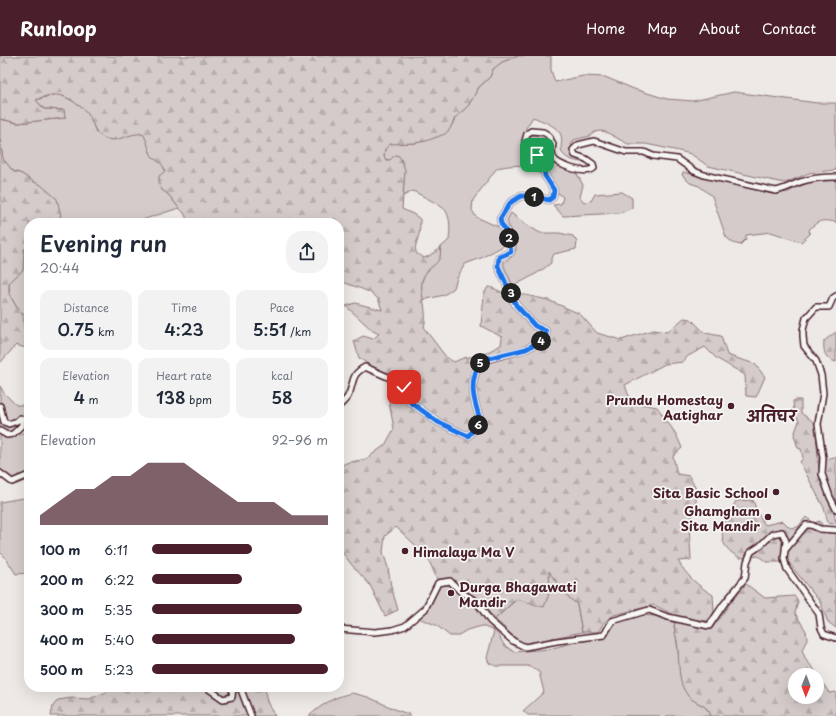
<!DOCTYPE html>
<html lang="en">
<head>
<meta charset="utf-8">
<style>
  :root { --surface:#fff; --page:#f2f2f3; --text:#1f2937; --muted:#747a83; --accent:#4a1f2b }
  body { margin:0; font-family:"Playpen Sans","Playpen Sans Deva",sans-serif; background:var(--page); color:var(--text); height:100vh; display:flex; flex-direction:column; font-size:15px; white-space:nowrap }
  * { box-sizing:border-box; margin:0 }
  p { font-size:13px; color:var(--muted) }
  .icon { flex:none; width:22px; height:22px; fill:none; stroke:currentColor; stroke-width:2; stroke-linecap:round; stroke-linejoin:round }
  .map { position:relative; flex:1; overflow:hidden }
  .sheet { position:absolute; left:24px; top:162px; width:320px; height:474px; display:flex; flex-direction:column; background:var(--surface); border-radius:16px; box-shadow:0 4px 16px #0002 }
  .sheet>* { flex:none }
  .needle { width:26px; rotate:181deg }
  .tools { position:absolute; left:788px; top:612px; display:grid; gap:8px }
  .tools a { display:grid; place-items:center; width:36px; height:36px; border-radius:50%; background:var(--surface); box-shadow:0 4px 16px #0002; font-size:20px }
  .pin { position:absolute; display:grid; place-items:center; width:34px; height:34px; color:#fff; margin:-17px; border-radius:8px; box-shadow:0 2px 6px #0006 }
  .km { position:absolute; width:20px; height:20px; margin:-10px; border-radius:50%; background:#222; color:#fff; font-size:11px; line-height:20px; text-align:center }
  .round { display:grid; place-items:center; flex:none; width:42px; height:42px; border-radius:16px; background:var(--page) }
  .headline { display:flex; align-items:center; justify-content:space-between; height:68px; padding:0 16px }
  h1 { font-size:22px; font-weight:600; line-height:30px }
  .figures { display:grid; grid-template-columns:repeat(3,1fr); gap:6px; height:68px; padding:4px 16px }
  .figures div { display:grid; align-content:center; border-radius:10px; background:var(--page); text-align:center }
  .figures b { font-size:17px; font-weight:600 }
  .figures small { font-size:11px; font-weight:400 }
  .figures p { font-size:11px }
  .chart { height:112px; padding:8px 16px }
  .chart p { display:flex; justify-content:space-between }
  .chart svg { width:100%; height:72px; margin-top:4px; fill:var(--accent); opacity:.7 }
  ul { padding:0 16px; list-style:none; font-size:13px }
  li { display:grid; grid-template-columns:64px 48px 1fr; align-items:center; height:30px }
  li i { height:10px; border-radius:5px; background:var(--accent) }
  header { display:flex; align-items:center; gap:24px; box-sizing:border-box; height:56px; padding:0 20px; background:var(--accent); color:#fff }
  header strong { font-size:19px }
  nav { display:flex; gap:22px; margin-inline-start:auto; font-size:14px }
  .map>svg:first-child { display:block }
</style>
</head>
<body>
<header>
<strong>Runloop</strong>
<nav><a>Home</a><a>Map</a><a>About</a><a>Contact</a></nav>
</header>
<div class="map">
<svg width="836" height="660" viewBox="0 0 836 660">
  <defs>
    <pattern id="forest-firs" width="22" height="20" patternUnits="userSpaceOnUse"><rect width="22" height="20" fill="#d4cbca"/><path d="M5 1l3.5 6h-7zM16 11l3.5 6h-7z" fill="#b8aeae"/></pattern>
  </defs>
  <rect width="100%" height="100%" fill="#ece9e6"/>
  <filter id="ink" filterUnits="userSpaceOnUse"><feTurbulence type="fractalNoise" baseFrequency=".025" numOctaves="2"/><feDisplacementMap in="SourceGraphic" scale="8" xChannelSelector="R" yChannelSelector="G"/><feConvolveMatrix kernelMatrix="1 2 1 2 8 2 1 2 1" color-interpolation-filters="sRGB"/></filter>
  <g filter="url(#ink)">
    <g fill="#d4cbca" stroke="#8f757a">
      <path d="M 518,0 L 551,0 L 551,14 L 555,26 L 583,20 L 605,21 L 634,33 L 667,43 L 693,45 L 734,36 L 817,47 L 836,47 L 836,114 L 809,117 L 785,127 L 779,126 L 708,110 L 691,98 L 679,95 L 646,88 L 628,88 L 606,76 L 600,75 L 595,76 L 590,80 L 574,84 L 571,89 L 573,95 L 587,107 C 578,105 563,105 561,93 C 561,86 563,83 560,77 C 555,69 542,65 533,61 L 526,72 L 525,82 L 545,116 C 537,120 535,113 528,111 C 518,108 507,110 497,112 L 473,144 L 472,154 L 476,161 L 503,173 L 509,187 L 481,202 L 465,208 L 457,222 L 454,232 L 444,239 L 423,244 C 422,236 420,229 423,221 C 428,210 443,208 440,192 L 449,184 C 450,175 451,164 446,155 C 442,149 420,139 413,135 L 403,140 L 404,121 L 390,104 L 386,104 L 384,101 L 385,93 L 390,88 L 394,87 L 415,87 L 452,69 L 455,62 L 468,50 L 479,31 L 490,21 L 493,13 L 502,6 Z"/>
      <path d="M 56,38 C 66,40 83,50 89,59 C 92,64 94,71 96,77 L 115,83 L 136,77 L 143,78 L 147,84 L 152,99 L 163,109 L 165,115 L 162,134 L 168,138 L 179,152 L 139,165 L 139,167 L 51,167 L 53,167 L 41,129 L 32,125 L 22,118 L 13,115 L 3,103 L 0,84 L 0,63 L 18,67 L 65,62 L 64,54 L 44,53 L 36,44 Z"/>
      <path d="M 533,79 C 552,79 543,99 553,107 C 559,112 569,114 576,116 L 583,129 L 580,141 L 584,146 L 591,145 L 595,138 L 622,136 L 632,142 L 632,152 L 619,157 L 563,160 L 553,149 L 561,148 L 563,141 L 558,137 L 547,116 L 541,98 L 531,90 L 529,81 Z"/>
      <path d="M 683,116 L 772,138 L 788,136 L 796,132 L 810,126 L 836,124 L 836,166 C 822,164 819,163 809,174 L 810,178 L 801,186 L 771,176 L 746,179 L 746,183 L 740,189 L 733,187 L 726,181 L 712,140 L 699,130 L 690,127 L 682,119 Z"/>
      <path d="M 511,157 L 524,167 L 540,177 L 559,177 L 573,180 L 577,186 L 576,193 L 554,198 L 551,203 L 551,207 C 539,217 527,223 513,230 L 504,210 L 504,206 C 527,193 511,181 507,164 Z"/>
      <path d="M 29,188 L 29,253 L 23,259 C 14,248 9,241 9,226 L 23,214 L 24,193 Z"/>
      <path d="M 0,330 L 4,337 L 16,349 L 26,349 L 29,347 L 29,418 L 13,423 L 0,416 L 0,379 L 5,382 L 23,377 L 27,364 L 22,360 L 19,360 L 11,366 L 6,365 L 0,346 Z"/>
      <path d="M 0,361 L 3,368 L 16,368 L 18,371 L 12,376 L 6,376 L 0,371 Z"/>
      <path d="M 29,441 L 29,480 L 28,484 L 29,485 L 29,517 L 16,518 L 5,501 L 0,496 L 0,446 Z"/>
      <path d="M 549,514 C 557,527 564,539 577,548 L 582,576 L 524,588 L 513,580 L 495,563 Z"/>
      <path d="M 442,529 L 450,529 L 477,553 L 494,575 L 498,578 L 504,589 L 514,596 L 549,593 L 576,586 L 604,582 L 616,567 L 640,559 L 655,560 L 675,567 L 674,570 L 677,586 L 682,628 L 689,641 L 705,651 L 710,657 L 711,660 L 528,659 L 523,655 L 544,636 L 539,616 L 528,610 L 496,610 L 489,607 L 487,602 L 494,575 L 482,570 L 467,574 L 457,580 L 450,580 L 436,569 L 418,562 C 427,554 435,545 437,533 Z"/>
      <path d="M 352,637 L 368,641 L 399,655 L 409,658 L 410,660 L 309,660 C 323,648 333,641 352,637 Z"/>
    </g>
    <g fill="url(#forest-firs)" stroke="#8f757a" fill-rule="evenodd">
      <path d="M 0,0 L 518,0 L 502,6 L 493,13 L 490,21 L 479,31 L 468,50 L 455,62 L 450,73 L 445,78 L 426,85 L 415,87 L 390,88 L 385,93 L 384,100 L 386,104 L 390,104 L 395,99 L 399,100 L 401,103 L 405,114 L 402,153 L 413,158 L 420,163 C 420,168 420,173 419,178 C 418,185 413,191 417,198 L 420,199 L 424,202 L 429,200 L 440,192 C 443,209 430,208 424,220 C 418,232 425,244 425,257 C 426,262 425,267 424,272 L 446,301 L 454,306 L 463,302 L 482,299 L 501,289 L 502,281 L 481,270 L 484,238 L 488,231 L 490,231 L 504,237 L 521,238 L 548,244 L 580,258 L 597,277 L 621,284 L 653,274 L 667,276 L 684,262 L 691,263 L 705,277 L 721,280 L 727,299 L 755,308 L 765,321 L 756,341 L 746,340 L 745,319 L 716,302 L 705,291 L 688,300 L 683,306 L 665,308 L 625,329 L 631,346 L 657,351 L 676,378 L 682,392 L 673,400 L 677,418 L 689,420 L 697,435 L 695,454 L 689,469 L 691,504 L 678,505 C 687,520 698,530 713,539 L 714,556 L 709,564 L 703,565 L 676,560 L 654,549 L 614,559 L 604,566 L 598,576 L 582,576 L 577,548 C 564,539 557,528 549,515 L 550,535 L 544,551 L 516,543 L 495,563 L 477,542 L 461,533 L 455,524 L 437,523 L 427,500 L 396,471 L 385,480 L 383,496 L 388,512 L 391,530 L 398,554 L 385,560 L 370,529 L 351,508 L 339,492 L 339,411 L 346,407 L 366,403 L 385,389 L 394,373 L 389,346 L 392,335 L 393,319 L 379,315 L 359,302 L 354,285 L 363,280 L 373,283 L 379,278 L 373,275 L 346,250 L 355,247 L 382,254 C 381,251 380,248 379,245 C 374,234 349,230 339,224 L 339,167 L 189,167 L 184,157 L 179,152 L 168,138 L 162,134 L 159,127 L 159,120 L 165,115 C 162,105 158,107 152,100 C 148,94 148,85 143,78 C 130,76 118,87 107,83 C 94,79 95,70 89,60 C 87,55 82,52 78,49 C 63,37 53,36 36,44 L 44,53 L 64,54 L 65,62 L 18,67 L 0,63 Z"/>
      <path d="M 0,84 L 3,103 L 13,115 L 22,118 L 32,125 L 41,129 L 57,143 L 61,160 L 51,167 L 29,167 L 29,188 L 24,193 L 23,214 L 9,227 L 9,238 L 16,250 L 23,259 L 24,273 L 29,273 L 29,293 L 16,289 L 0,307 Z"/>
      <path d="M 836,276 L 836,306 C 825,303 823,296 824,285 Z"/>
      <path d="M 796,344 L 801,344 L 801,357 L 815,367 L 820,424 L 834,456 L 836,467 L 834,468 L 828,467 L 824,452 L 800,406 L 803,402 L 801,393 L 798,392 L 794,379 L 799,365 L 794,356 L 793,345 Z"/>
      <path d="M 834,401 L 836,401 L 836,449 C 830,432 820,421 827,403 Z"/>
      <path d="M 753,444 L 757,456 L 765,469 L 783,465 L 790,472 L 798,471 L 806,461 L 814,467 L 820,465 L 826,477 L 836,477 L 836,572 L 828,566 L 820,546 L 789,507 L 785,506 L 766,506 L 759,500 L 740,502 C 735,499 730,496 727,492 C 715,478 729,458 736,445 Z"/>
      <path d="M 746,528 L 765,542 L 795,540 L 798,545 L 795,557 L 806,575 L 807,583 L 802,594 L 806,604 L 814,613 L 829,637 L 836,636 L 836,660 L 711,660 C 708,648 695,648 688,640 C 685,636 682,630 681,626 C 678,613 679,598 677,585 C 676,579 673,572 675,567 L 679,566 L 711,574 L 731,546 ZM 795,619 L 817,619 L 817,641 L 795,641 Z"/>
      <path d="M 115,631 L 266,631 C 264,643 269,650 275,660 L 51,660 L 53,650 L 58,644 L 72,642 L 89,643 L 114,633 Z"/>
    </g>
    <g fill="none" stroke-linecap="round" stroke-linejoin="round">
      <g stroke="#4a1f2b" stroke-width="8">
        <g id="street">
          <path d="M 836,240 L 833,242 L 829,251 L 816,251 L 806,262 L 803,274 L 803,280 L 804,290 L 816,305 L 821,319 L 823,337 L 818,368 L 823,402 L 822,418 L 830,441 L 836,453"/>
          <path d="M 0,350 L 4,366 L 9,368 L 17,365 L 20,362 L 22,363 L 22,369 L 13,378 L 7,379 L 0,375"/>
          <path d="M 339,350 C 342,347 346,344 348,340 C 355,327 349,320 365,311 L 388,321 L 405,331 L 409,345 L 438,366 L 468,380 L 481,366 C 473,343 468,326 481,305 L 526,293 L 546,282 L 546,275 L 535,270 L 516,249 L 498,210 L 499,201 L 511,196 L 509,181 L 501,167 L 500,163 L 510,147 L 521,140 L 531,140 L 549,144 L 553,141 L 554,134 L 545,120 L 543,109 L 537,99 L 528,91 L 525,85 L 527,78 L 531,75 L 543,76 L 548,79 L 553,88 C 552,93 551,96 553,101 C 557,110 586,119 594,112 L 593,108 L 586,103 L 575,99 L 573,94 L 578,89 L 594,85 L 626,96 L 644,96 L 653,100 L 677,103 L 694,115 L 704,119 L 776,135 C 785,133 792,129 800,126 C 811,122 824,121 836,121"/>
          <path d="M 0,417 L 12,426 L 29,419"/>
          <path d="M 786,493 L 806,469 L 811,469 L 820,473 L 836,474"/>
          <path d="M 339,573 L 375,576 L 392,574 L 405,570 L 425,553 L 438,527 L 450,525 L 461,536 L 477,546 L 490,565 L 513,585 L 525,591 L 557,585 L 604,579 L 612,565 L 649,554 L 668,561 L 709,570 L 724,548 L 745,522 L 747,506 L 751,496 L 760,490 L 772,478 L 782,476 L 786,485 L 784,503 L 787,513 L 819,558 L 821,572 L 824,578 L 836,582"/>
          <path d="M 206,631 L 223,643 L 232,641 L 233,631"/>
          <path d="M 240,631 L 251,660"/>
        </g>
      </g>
      <use href="#street" stroke="#f6f6f2" stroke-width="5"/>
    </g>
  </g>
  <g fill="none" stroke-linecap="round" stroke-linejoin="round" filter="url(#ink)">
    <g stroke="#fff" stroke-width="8">
      <path id="route" d="M 404,331 L 409,345 L 438,366 L 468,380 L 481,366 C 473,343 468,326 481,304 L 526,293 L 546,282 L 546,275 L 535,270 L 516,249 L 498,210 L 499,201 L 511,196 L 509,181 L 501,167 L 500,163 L 510,147 L 521,140 L 531,140 L 549,144 L 553,141 L 554,134 L 545,120 L 543,109 L 537,99"/>
    </g>
    <use href="#route" stroke="#1a73e8" stroke-width="5"/>
  </g>
  <g fill="#4a1f2b" stroke="#f6f6f2" stroke-width="1.5">
    <circle cx="731" cy="350" r="4"/>
    <circle cx="776" cy="436" r="4"/>
    <circle cx="768" cy="461" r="4"/>
    <circle cx="405" cy="495" r="4"/>
    <circle cx="451" cy="537" r="4"/>
  </g>
  <g text-anchor="middle" dominant-baseline="central" stroke-width="3.5" stroke-linejoin="round" paint-order="stroke">
    <g font-size="13" font-weight="bold" fill="#4a1f2b" stroke="#f6f6f2" text-anchor="end">
      <text x="723" y="343">Prundu Homestay<tspan x="723" dy="15">Aatighar</tspan></text>
      <text x="768" y="436">Sita Basic School</text>
      <text x="760" y="454">Ghamgham<tspan x="760" dy="15">Sita Mandir</tspan></text>
      <text x="413" y="495" text-anchor="start">Himalaya Ma V</text>
      <text x="459" y="530" text-anchor="start">Durga Bhagawati<tspan x="459" dy="15">Mandir</tspan></text>
    </g>
    <g font-size="15" font-weight="bold" fill="#4a1f2b" stroke="#f6f6f2">
      <text x="771" y="359">अतिघर</text>
    </g>
  </g>
</svg>
<div class="tools">
<a><svg class="needle" viewBox="-14 -14 28 28"><path d="M0-13l5 13h-10z" fill="#e53935"/><path d="M0 13l5-13h-10z" fill="#747a83"/></svg></a>
</div>
<div class="pin" style="left:537px;top:99px;background:#1e9e55"><svg class="icon" aria-label="arrive" viewBox="0 0 24 24"><path d="M6 21V4h12l-3 4 3 4H6"/></svg></div>
<div class="pin" style="left:404px;top:331px;background:#d93025"><svg class="icon" aria-label="check" viewBox="0 0 24 24"><path d="M5 12l5 5 9-10"/></svg></div>
<b class="km" style="left:534px;top:141px">1</b>
<b class="km" style="left:509px;top:182px">2</b>
<b class="km" style="left:511px;top:237px">3</b>
<b class="km" style="left:541px;top:285px">4</b>
<b class="km" style="left:480px;top:307px">5</b>
<b class="km" style="left:478px;top:369px">6</b>
<section class="sheet">
<div class="headline"><div><h1>Evening run</h1><p>20:44</p></div><a class="round"><svg class="icon" aria-label="share" viewBox="0 0 24 24"><path d="M12 15V3M7 8l5-5 5 5M5 13v7h14v-7"/></svg></a></div>
<div class="figures">
<div><p>Distance</p><b>0.75<small> km</small></b></div>
<div><p>Time</p><b>4:23</b></div>
<div><p>Pace</p><b>5:51<small> /km</small></b></div>
</div>
<div class="figures">
<div><p>Elevation</p><b>4<small> m</small></b></div>
<div><p>Heart rate</p><b>138<small> bpm</small></b></div>
<div><p>kcal</p><b>58</b></div>
</div>
<div class="chart"><p><span>Elevation</span>92–96 m</p>
<svg viewBox="0 0 160 44" preserveAspectRatio="none"><path d="M0 44V38L10 30L20 22L30 22L40 14L50 14L60 6L70 6L80 6L90 14L100 22L110 30L120 30L130 30L140 38L150 38L160 38V44z"/></svg>
</div>
<ul>
<li><b>100 m</b>6:11<i style="width:57%"></i></li>
<li><b>200 m</b>6:22<i style="width:51%"></i></li>
<li><b>300 m</b>5:35<i style="width:85%"></i></li>
<li><b>400 m</b>5:40<i style="width:81%"></i></li>
<li><b>500 m</b>5:23<i style="width:100%"></i></li>
</ul>
</section>
</div>
</body>
</html>
